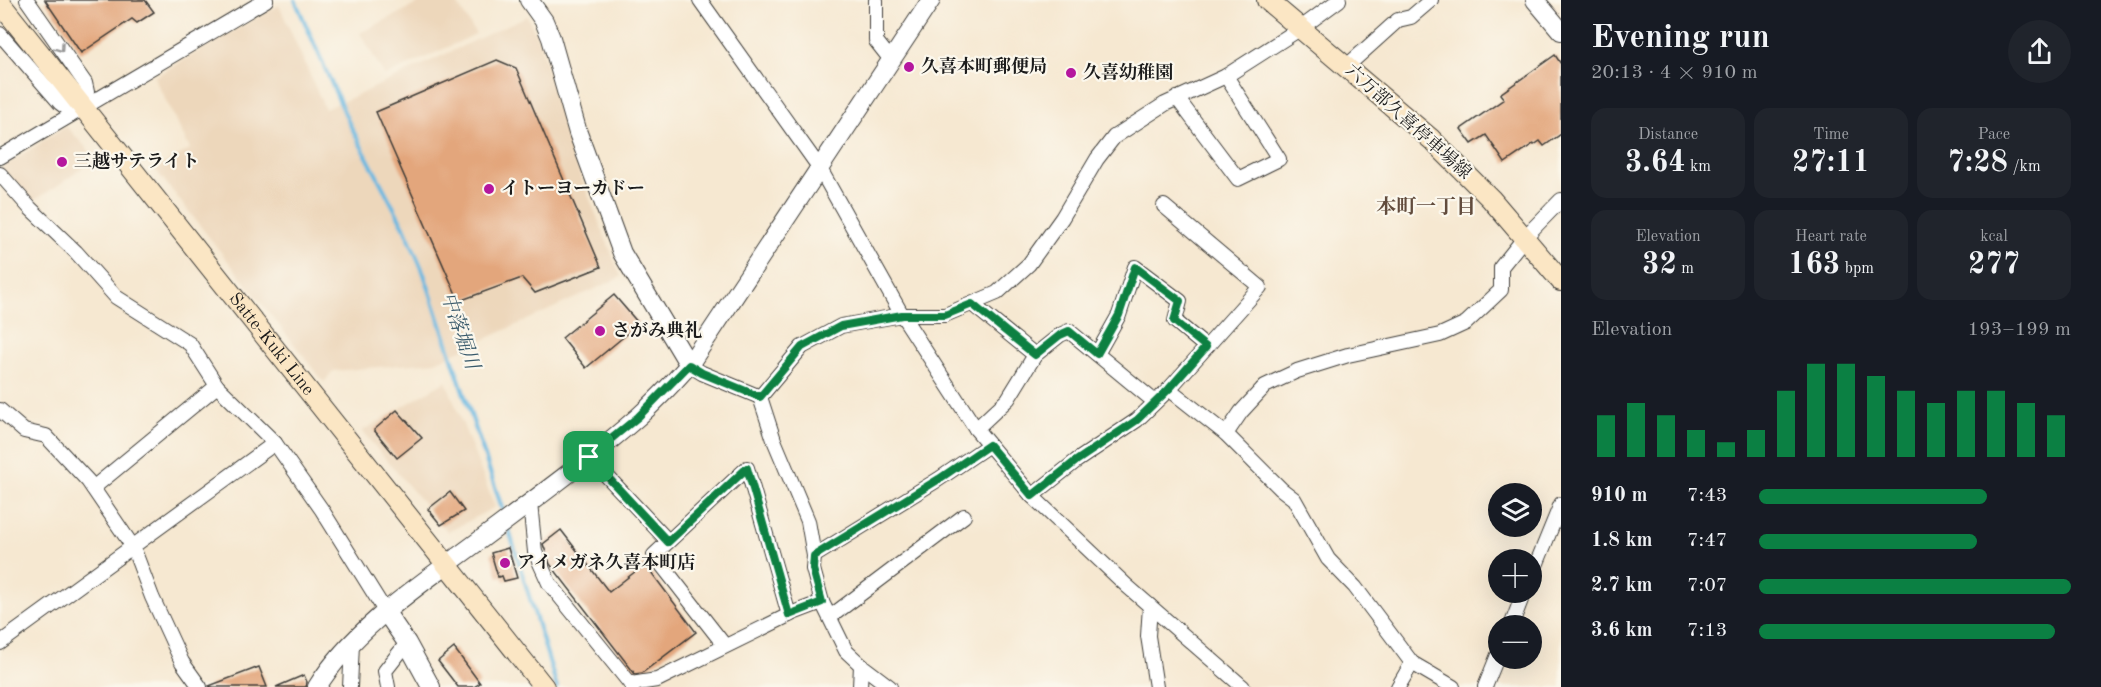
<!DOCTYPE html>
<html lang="en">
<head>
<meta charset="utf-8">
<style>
  :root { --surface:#171b24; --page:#20242c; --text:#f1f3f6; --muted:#9ea1a6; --accent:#0b8043 }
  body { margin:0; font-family:"Old Standard TT","Noto Serif JP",serif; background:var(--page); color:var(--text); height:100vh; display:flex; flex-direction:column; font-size:22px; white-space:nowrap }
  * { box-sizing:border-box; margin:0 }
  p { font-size:20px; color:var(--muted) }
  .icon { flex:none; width:33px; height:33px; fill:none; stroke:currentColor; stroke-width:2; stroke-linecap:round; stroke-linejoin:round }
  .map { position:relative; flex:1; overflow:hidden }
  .side { display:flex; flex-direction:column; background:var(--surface); width:540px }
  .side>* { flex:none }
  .buttons { position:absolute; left:1488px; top:483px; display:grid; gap:12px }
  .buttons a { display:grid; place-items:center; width:54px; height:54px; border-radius:50%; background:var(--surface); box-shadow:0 6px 24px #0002; font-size:30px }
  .pin { position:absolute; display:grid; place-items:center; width:51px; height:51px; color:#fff; margin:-26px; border-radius:12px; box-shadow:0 3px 9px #0006 }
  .round { display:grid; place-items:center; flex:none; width:63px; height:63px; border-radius:32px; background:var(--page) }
  .headline { display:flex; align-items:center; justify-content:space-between; height:102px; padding:0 30px }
  h1 { font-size:33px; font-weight:700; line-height:45px }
  .stats { display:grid; grid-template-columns:repeat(3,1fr); gap:9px; height:102px; padding:6px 30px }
  .stats div { display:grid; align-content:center; border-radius:15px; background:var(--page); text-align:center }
  .stats b { font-size:30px; font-weight:700 }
  .stats small { font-size:16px; font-weight:400 }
  .stats p { font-size:16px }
  .chart { height:168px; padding:12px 30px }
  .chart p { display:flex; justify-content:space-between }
  .chart svg { width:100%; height:108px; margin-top:6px; stroke:var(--accent); stroke-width:6 }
  ul { padding:0 30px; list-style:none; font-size:20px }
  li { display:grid; grid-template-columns:96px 72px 1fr; align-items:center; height:45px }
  li i { height:15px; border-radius:8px; background:var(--accent) }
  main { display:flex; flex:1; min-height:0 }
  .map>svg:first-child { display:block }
</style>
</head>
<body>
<main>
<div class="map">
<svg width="1561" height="687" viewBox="0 0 1561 687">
  <rect width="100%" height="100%" fill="#fbf7ec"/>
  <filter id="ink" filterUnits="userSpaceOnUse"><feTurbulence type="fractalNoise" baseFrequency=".0167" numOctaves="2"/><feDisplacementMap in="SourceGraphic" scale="12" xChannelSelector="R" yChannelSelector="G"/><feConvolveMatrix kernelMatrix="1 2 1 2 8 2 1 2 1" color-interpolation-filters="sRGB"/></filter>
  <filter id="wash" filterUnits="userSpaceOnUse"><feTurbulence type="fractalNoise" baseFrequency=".008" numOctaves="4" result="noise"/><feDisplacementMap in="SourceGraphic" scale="24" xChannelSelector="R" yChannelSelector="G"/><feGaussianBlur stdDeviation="1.35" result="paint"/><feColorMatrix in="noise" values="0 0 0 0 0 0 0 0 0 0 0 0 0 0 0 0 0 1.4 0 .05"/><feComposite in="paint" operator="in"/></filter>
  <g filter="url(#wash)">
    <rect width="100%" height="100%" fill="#f6e8d1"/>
    <g fill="#edd7bb">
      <path d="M 425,0 L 455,0 L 476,34 L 385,76 L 360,33 Z"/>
      <path d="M 279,5 L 325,109 L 358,95 L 527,16 L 539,40 L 573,157 L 621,277 L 435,362 L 333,371 L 324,382 L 155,169 L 190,149 L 154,77 Z"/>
      <path d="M 66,126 L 91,153 L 91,162 L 51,190 L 29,203 L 0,169 Z"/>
      <path d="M 446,381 L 495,507 L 448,532 L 362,431 Z"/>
    </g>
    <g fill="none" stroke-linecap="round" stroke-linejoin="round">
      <g stroke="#65b7e1" stroke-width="4">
        <path d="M 295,0 L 349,123 L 404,227 L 423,271 L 504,514"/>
        <path d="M 508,527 L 557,687"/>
      </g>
    </g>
    <g id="blocks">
      <g fill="#e3a67b">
        <path d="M 45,0 L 145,0 L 154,12 L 137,23 L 132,19 L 81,53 Z"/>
        <path d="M 1555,55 L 1561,64 L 1561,134 L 1544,146 L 1540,141 L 1534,145 L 1533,144 L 1505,163 L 1486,135 L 1472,144 L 1461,129 L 1504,99 L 1500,94 Z"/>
        <path d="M 497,60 L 516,68 L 601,267 L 535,293 L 522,278 L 459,301 L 376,112 Z"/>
        <path d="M 614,295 L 639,324 L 586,368 L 562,338 Z"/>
        <path d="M 397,410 L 422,438 L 397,458 L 374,430 Z"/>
        <path d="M 450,492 L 464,511 L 441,525 L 428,509 Z"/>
        <path d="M 561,530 L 609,592 L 645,564 L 696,632 L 642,673 L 635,674 L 550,564 L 543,544 Z"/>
        <path d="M 508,548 L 517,578 L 504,581 L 502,576 L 498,577 L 491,553 Z"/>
        <path d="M 454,648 L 480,683 L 474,687 L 458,687 L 438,661 Z"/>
        <path d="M 259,667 L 267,687 L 210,687 L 209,686 Z"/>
        <path d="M 304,675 L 307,682 L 306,687 L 276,687 Z"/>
      </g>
    </g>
  </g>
  <g filter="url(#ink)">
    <use href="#blocks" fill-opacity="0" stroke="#3d3b37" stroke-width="1.5"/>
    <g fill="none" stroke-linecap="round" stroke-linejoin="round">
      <g stroke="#3d3b37" stroke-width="16">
        <g id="minor">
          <path d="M 700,0 L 819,167 L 902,315 L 976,429 L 1032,496 L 1127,586 L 1243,687"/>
          <path d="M 876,0 L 876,41 L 891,60"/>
          <path d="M 0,34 L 60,103 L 64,106 L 83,108 L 87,92 L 85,83 L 27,0"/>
          <path d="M 1347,66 L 1398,20 L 1411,17 L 1431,0"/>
          <path d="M 1177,98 L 1238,179 L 1279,159 L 1226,76"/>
          <path d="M 0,157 L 266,0"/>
          <path d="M 0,174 L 30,208 L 76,252 L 116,297 L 190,344 L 217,386 L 275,443 L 322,510 L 385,611"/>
          <path d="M 972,304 L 1035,355"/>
          <path d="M 1097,354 L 1119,315 L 1135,267 L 1180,301 L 1175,321 L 1206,347"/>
          <path d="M 689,365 L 702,373 L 760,397 L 774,440 L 808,521 L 814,556 L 813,569 L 822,602 L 846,651 L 861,665 L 890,687"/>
          <path d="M 1169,389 L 1226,434 L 1281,489 L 1294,499 L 1328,559 L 1355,587 L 1412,663 L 1453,687"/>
          <path d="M 760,397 L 802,347 L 841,326 L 902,315 L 945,315 L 997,293 L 1029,264 L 1062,218 L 1097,159 L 1114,137 L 1165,104 L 1226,76 L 1301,28 L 1339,0"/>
          <path d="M 0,410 L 24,431 L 46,436 L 88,481 L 133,547 L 152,597 L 182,662 L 200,687"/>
          <path d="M 976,429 L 1008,399 L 1035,355 L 1060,335 L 1069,331 L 1155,402"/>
          <path d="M 1226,434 L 1241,412 L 1265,386 L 1297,371 L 1348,355 L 1440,335 L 1466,323 L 1501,290 L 1501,267 L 1525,237 L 1561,200"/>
          <path d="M 589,457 L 668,541"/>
          <path d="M 93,488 L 217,386"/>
          <path d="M 1032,496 L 1076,461 L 1137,420 L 1169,389 L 1260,287 L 1164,206"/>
          <path d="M 530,503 L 535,552 L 549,583 L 633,687"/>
          <path d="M 814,556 L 939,479 L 989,445"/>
          <path d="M 1532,575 L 1561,504"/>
          <path d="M 1150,606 L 1148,636 L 1156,687"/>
          <path d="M 830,617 L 964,516"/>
          <path d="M 1511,626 L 1524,592"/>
          <path d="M 0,643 L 275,443"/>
          <path d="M 725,646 L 654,555 L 747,468 L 789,615"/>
          <path d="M 631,684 L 657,680 L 793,613 L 822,602"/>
          <path d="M 350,687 L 352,644"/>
          <path d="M 388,687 L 385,671 L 407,643"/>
          <path d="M 860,687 L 861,665"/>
          <path d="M 1398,687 L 1412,663"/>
          <path d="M 1485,687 L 1498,655"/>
        </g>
      </g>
      <g stroke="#3d3b37" stroke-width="20">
        <g id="tertiary">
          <path d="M 529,0 L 544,21 L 551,38 L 578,133 L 622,253 L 689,365"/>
          <path d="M 1535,0 L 1561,31"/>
          <path d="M 385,611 L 407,643 L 431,687"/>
          <path d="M 317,687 C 352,630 418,586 472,546 C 528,504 585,463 638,417 C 656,401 673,383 689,365 L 931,0"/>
        </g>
      </g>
      <g stroke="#3d3b37" stroke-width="22">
        <g id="secondary">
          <path d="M 1267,0 L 1431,139 L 1491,199 L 1561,281"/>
          <path id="s1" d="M 0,3 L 544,687"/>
        </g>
      </g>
      <use href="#minor" stroke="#fff" stroke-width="14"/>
      <use href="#tertiary" stroke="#fff" stroke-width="18"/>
      <use href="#secondary" stroke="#fbe6c4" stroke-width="20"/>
    </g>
    <defs><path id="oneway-chevron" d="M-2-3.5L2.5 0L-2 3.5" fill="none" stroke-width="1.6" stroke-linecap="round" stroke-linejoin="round" transform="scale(1.5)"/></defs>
    <use stroke="#999" href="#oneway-chevron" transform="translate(60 48) rotate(55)"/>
  </g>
  <g fill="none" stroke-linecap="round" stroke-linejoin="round" filter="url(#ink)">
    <g stroke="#fff" stroke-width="12">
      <path id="route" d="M 1135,267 L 1180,301 L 1174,321 L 1206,347 L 1169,389 L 1137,420 L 1076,461 L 1032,496 L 989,445 L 939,479 L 814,556 L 813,569 L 822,602 L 789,615 L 747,468 L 668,542 L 589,457 L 638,417 L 689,365 L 702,373 L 760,397 L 802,347 L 841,326 L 902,315 L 945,315 L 972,304 L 1035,355 L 1060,335 L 1069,331 L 1097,354 L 1119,315 Z"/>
    </g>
    <use href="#route" stroke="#0b8043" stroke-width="8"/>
  </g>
  <g fill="#b5179e" stroke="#fbf7ec" stroke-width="2">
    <circle cx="909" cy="67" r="6"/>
    <circle cx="1071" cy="73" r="6"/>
    <circle cx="62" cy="162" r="6"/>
    <circle cx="489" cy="189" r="6"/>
    <circle cx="600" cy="331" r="6"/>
    <circle cx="505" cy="563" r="6"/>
  </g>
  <g text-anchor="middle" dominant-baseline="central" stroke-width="4.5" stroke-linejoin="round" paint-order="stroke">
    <g font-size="18" font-weight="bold" fill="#1c1c1c" stroke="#fbf7ec" text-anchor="start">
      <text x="921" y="67">久喜本町郵便局</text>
      <text x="1083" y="73">久喜幼稚園</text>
      <text x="74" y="162">三越サテライト</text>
      <text x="501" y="189">イトーヨーカドー</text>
      <text x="612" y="331">さがみ典礼</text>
      <text x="517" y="563">アイメガネ久喜本町店</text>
    </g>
    <g font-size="18" fill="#1c1c1c" stroke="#fbf7ec">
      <text transform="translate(1408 122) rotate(42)">六万部久喜停車場線</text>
      <text stroke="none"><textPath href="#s1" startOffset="436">Satte-Kuki Line</textPath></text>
    </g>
    <g font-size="20" font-weight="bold" fill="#624c3d" stroke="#fbf7ec">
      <text x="1426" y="208">本町一丁目</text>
    </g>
    <g font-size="20" font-style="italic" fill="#395a6b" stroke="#fbf7ec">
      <text transform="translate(459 331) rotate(71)">中落堀川</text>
    </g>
  </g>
</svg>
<div class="buttons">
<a><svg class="icon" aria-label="layers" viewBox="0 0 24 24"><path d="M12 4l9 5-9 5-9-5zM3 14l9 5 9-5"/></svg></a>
<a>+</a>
<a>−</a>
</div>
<div class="pin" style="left:589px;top:457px;background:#1e9e55"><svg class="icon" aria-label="arrive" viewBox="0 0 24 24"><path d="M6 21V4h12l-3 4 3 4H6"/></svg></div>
</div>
<section class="side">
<div class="headline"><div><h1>Evening run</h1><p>20:13 · 4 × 910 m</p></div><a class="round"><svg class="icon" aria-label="share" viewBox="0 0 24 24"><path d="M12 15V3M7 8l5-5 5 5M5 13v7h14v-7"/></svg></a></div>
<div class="stats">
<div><p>Distance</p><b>3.64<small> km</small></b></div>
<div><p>Time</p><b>27:11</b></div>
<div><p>Pace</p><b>7:28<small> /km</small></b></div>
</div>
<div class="stats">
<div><p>Elevation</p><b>32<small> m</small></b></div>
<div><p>Heart rate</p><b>163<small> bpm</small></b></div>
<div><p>kcal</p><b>277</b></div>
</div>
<div class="chart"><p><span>Elevation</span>193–199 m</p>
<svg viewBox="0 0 160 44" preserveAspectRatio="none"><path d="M5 44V27M15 44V22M25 44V27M35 44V33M45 44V38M55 44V33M65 44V17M75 44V6M85 44V6M95 44V11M105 44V17M115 44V22M125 44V17M135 44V17M145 44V22M155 44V27"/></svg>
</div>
<ul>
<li><b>910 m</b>7:43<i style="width:73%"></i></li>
<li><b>1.8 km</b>7:47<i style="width:70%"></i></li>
<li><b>2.7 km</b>7:07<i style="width:100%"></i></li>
<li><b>3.6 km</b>7:13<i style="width:95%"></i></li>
</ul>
</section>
</main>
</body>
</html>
